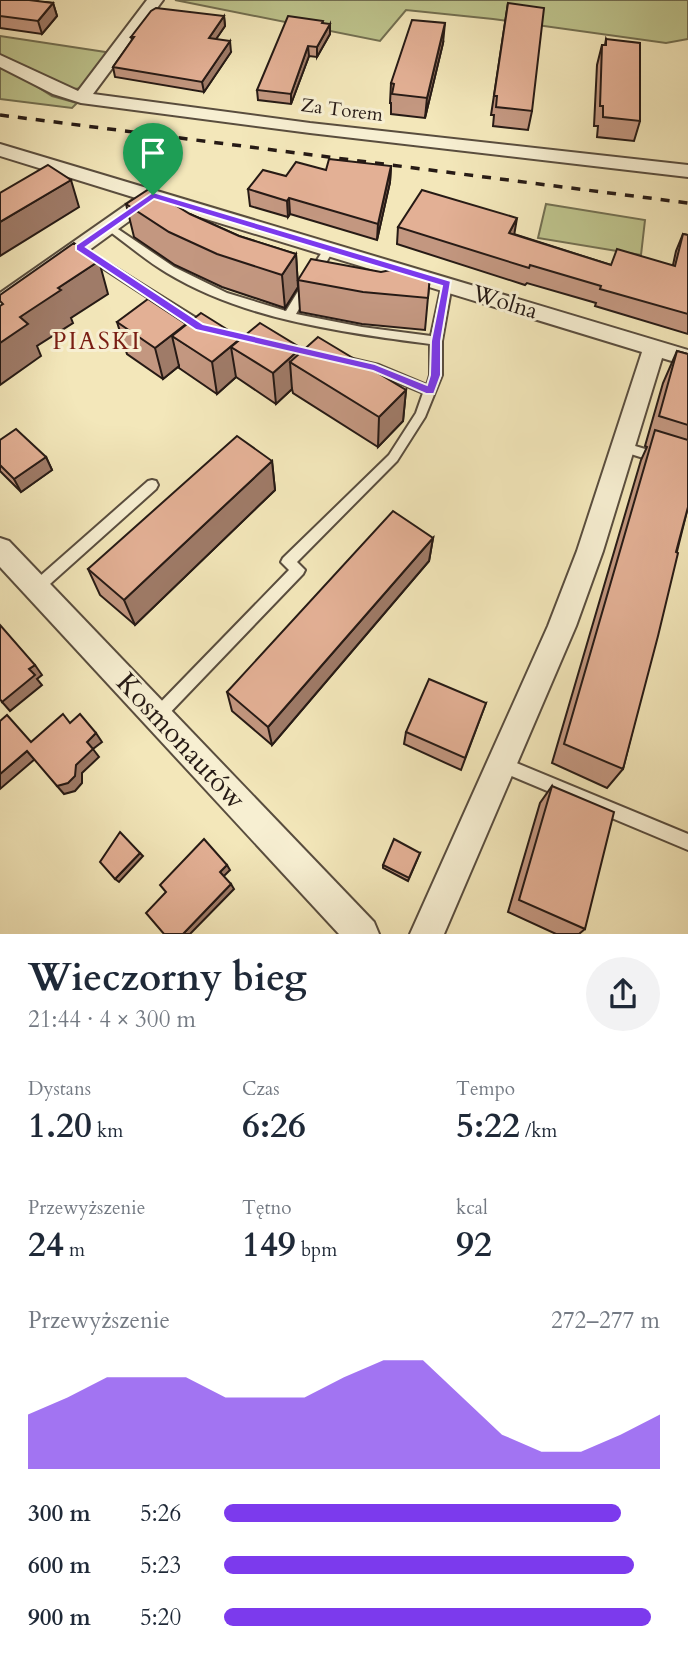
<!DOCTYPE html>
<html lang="pl">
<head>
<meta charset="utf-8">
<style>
  :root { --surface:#fff; --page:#f2f2f3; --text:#1f2937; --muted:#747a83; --accent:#7c3aed }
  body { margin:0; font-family:Cardo,serif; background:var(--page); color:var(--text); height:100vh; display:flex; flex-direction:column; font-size:26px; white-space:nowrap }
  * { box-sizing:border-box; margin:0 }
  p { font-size:23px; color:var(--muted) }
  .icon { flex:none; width:38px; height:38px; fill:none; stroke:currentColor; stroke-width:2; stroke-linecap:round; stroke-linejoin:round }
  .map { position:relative; height:934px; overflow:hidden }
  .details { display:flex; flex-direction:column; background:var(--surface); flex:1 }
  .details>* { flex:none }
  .pin { position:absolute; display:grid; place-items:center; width:60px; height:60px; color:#fff; margin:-72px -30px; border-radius:50% 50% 50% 0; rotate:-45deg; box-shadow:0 0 7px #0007 }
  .pin .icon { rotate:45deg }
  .round { display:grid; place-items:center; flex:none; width:74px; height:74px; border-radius:37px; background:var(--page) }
  .head { display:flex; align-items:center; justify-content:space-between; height:119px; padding:0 28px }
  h1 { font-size:38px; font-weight:700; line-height:52px }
  .figures { display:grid; grid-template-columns:repeat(3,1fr); gap:10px; height:119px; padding:7px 28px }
  .figures div { display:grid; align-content:center }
  .figures b { font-size:35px; font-weight:700 }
  .figures small { font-size:19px; font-weight:400 }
  .figures p { font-size:19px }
  .chart { height:196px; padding:14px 28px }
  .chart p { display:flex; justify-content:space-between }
  .chart svg { width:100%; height:126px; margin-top:7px; fill:var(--accent); opacity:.7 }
  ul { padding:0 28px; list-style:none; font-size:23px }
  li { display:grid; grid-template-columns:112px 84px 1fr; align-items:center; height:52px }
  li i { height:18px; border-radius:9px; background:var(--accent) }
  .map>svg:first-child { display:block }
</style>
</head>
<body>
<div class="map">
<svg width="688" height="934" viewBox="0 0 688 934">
  <rect width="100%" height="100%" fill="#f3e7ba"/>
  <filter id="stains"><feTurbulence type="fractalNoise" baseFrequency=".00286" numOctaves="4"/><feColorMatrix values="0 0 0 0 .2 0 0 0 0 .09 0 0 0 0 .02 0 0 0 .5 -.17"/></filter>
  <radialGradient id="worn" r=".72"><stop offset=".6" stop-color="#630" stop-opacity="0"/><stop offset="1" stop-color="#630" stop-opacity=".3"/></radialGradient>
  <g fill="#bec48d" stroke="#726f51" stroke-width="2">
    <path d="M 175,0 L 688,0 L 688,39 L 666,43 L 493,19 L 406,10 L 380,41 Z"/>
    <path d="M 0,36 L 112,53 L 83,88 L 74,89 L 0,55 Z"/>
    <path d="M 0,63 L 52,96 L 77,103 L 72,108 L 0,99 Z"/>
    <path d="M 546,204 L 645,220 L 641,255 L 538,238 Z"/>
  </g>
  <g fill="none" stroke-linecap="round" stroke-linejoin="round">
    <g stroke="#594d3e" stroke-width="4">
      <g id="lane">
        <path d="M 109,223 L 174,267 L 227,293 L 286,311 L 325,247 L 333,247 L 334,249 L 296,314 L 362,327 L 431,336 L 442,284 L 447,280 L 452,284 L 442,341 L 442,375 L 425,417 L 397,461 L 297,562 L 305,570 L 303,574 L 162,721 L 157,723 L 152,721 L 150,716 L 152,711 L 289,570 L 281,562 L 283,558 L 389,455 L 416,413 L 423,393 L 373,372 L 345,365 L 343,362 L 345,359 L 349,358 L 379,365 L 427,385 L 430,375 L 430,344 C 341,332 245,320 167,273 C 145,260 126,243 105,228 L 105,224 Z"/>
        <path d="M 79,245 L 209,326 L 210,329 L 209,332 L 201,332 L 75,250 L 74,248 Z"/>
        <path d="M 622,442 L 688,462 L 688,472 L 618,450 L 616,447 L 618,444 Z"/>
        <path d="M 152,480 L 156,481 L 158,485 L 156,489 L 41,592 L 36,594 L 31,592 L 29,588 L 31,584 L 148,481 Z"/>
        <path d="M 502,757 L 688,834 L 688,850 L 497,770 L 494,765 L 497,760 Z"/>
      </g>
    </g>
    <g stroke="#594d3e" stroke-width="4">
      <g id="street">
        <path d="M 147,0 L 163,0 L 93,94 L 310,123 L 688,165 L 688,177 L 310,133 L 81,103 L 53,94 L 0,67 L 0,55 L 78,91 Z"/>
        <path d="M 0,144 L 688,350 L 688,366 L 662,358 L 603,551 L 576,626 L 444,934 L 410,934 L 548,626 L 577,551 L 642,352 L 154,203 L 8,309 L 0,312 L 0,293 L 136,198 L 0,156 Z"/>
        <path d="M 0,538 L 9,541 L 374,922 L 379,934 L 339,934 L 0,567 Z"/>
      </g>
    </g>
    <use href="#lane" fill="#f7efd2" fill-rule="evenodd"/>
    <use href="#street" fill="#f7efd2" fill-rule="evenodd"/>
    <path stroke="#261a15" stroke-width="3.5" stroke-dasharray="9 9" stroke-linecap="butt" d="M 0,115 L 688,203"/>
  </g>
  <g fill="#c39780" stroke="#261a15" stroke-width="2">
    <path d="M 0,0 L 38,0 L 37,1 L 53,3 L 57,16 L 42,34 L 0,28 Z"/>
    <path d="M 508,3 L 532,111 L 528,130 L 493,126 L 494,115 L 491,115 Z"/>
    <path d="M 224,16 L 225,26 L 216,39 L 231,52 L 204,92 L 115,77 L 113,67 L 132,40 L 131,37 Z"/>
    <path d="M 323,23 L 330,34 L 317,57 L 309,56 L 291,104 L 258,100 L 257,90 Z"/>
    <path d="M 606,39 L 640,121 L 634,141 L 597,137 L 598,126 L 594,126 L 597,65 L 602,45 L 605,45 Z"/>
    <path d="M 443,43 L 425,118 L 391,114 L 391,103 L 390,103 L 391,83 Z"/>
    <path d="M 177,158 L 159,179 L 132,171 L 130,159 Z"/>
    <path d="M 391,166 L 390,182 L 377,240 L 290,214 L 288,217 L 250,206 L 248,189 L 286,176 L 326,170 Z"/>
    <path d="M 126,204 L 190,214 L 239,236 L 296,254 L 298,287 L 285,308 L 222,287 L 175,265 L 134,237 Z"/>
    <path d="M 398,227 L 514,234 L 611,265 L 673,265 L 676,251 L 683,234 L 688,235 L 688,334 L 595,306 L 596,303 L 527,283 L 525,285 L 397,244 Z"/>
    <path d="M 381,272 L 430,275 L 425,330 L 362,324 L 300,312 L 298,280 Z"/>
    <path d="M 117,322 L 186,325 L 241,338 L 241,339 L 301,352 L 406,390 L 403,421 L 378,447 L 293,393 L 292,389 L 276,404 L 236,377 L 217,394 L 179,368 L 179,366 L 163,379 L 127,354 Z"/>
    <path d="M 677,351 L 688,354 L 688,507 L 623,769 L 607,788 L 552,763 L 641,460 L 647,447 L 645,446 L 663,383 Z"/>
    <path d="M 0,440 L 46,457 L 52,470 L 21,492 L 0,471 Z"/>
    <path d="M 272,461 L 275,490 L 135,625 L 100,595 L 88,569 Z"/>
    <path d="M 433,538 L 429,561 L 272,745 L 232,711 L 227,692 Z"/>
    <path d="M 486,703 L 461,770 L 404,744 L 406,732 Z"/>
    <path d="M 552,786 L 585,929 L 579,934 L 556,934 L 508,912 L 540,803 Z"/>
    <path d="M 420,853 L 408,881 L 383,868 L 383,865 Z"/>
  </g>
  <g fill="#9f7b68" stroke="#261a15" stroke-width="2">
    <path d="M 53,3 L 57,16 L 42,34 L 38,21 Z"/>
    <path d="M 224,16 L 225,26 L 210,48 L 209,38 Z"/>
    <path d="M 445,23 L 443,43 L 425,118 L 427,98 Z"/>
    <path d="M 330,24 L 330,34 L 317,57 L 317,47 Z"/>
    <path d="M 230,41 L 231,52 L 204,92 L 202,82 Z"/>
    <path d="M 308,46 L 309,56 L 291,104 L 291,94 Z"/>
    <path d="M 175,146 L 177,158 L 159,179 L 157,167 Z"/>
    <path d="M 391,166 L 390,182 L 377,240 L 378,224 Z"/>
    <path d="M 71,180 L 79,207 L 0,256 L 0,222 Z"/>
    <path d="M 289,198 L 290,214 L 288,217 L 287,201 Z"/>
    <path d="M 517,218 L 514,236 L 509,233 Z"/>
    <path d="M 296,254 L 298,287 L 285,308 L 282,275 Z"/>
    <path d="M 99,261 L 108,294 L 71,318 L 73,323 L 37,346 L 41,356 L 0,385 L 0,343 L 20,317 L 58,288 Z"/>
    <path d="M 186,324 L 191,348 L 172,336 L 179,366 L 163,379 L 155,348 Z"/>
    <path d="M 241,338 L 243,354 L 231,347 L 236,377 L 217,394 L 212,362 Z"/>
    <path d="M 301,348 L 302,369 L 290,362 L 292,389 L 276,404 L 273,373 Z"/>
    <path d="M 406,390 L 403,421 L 378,447 L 379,417 Z"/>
    <path d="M 46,457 L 52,470 L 21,492 L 14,479 Z"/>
    <path d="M 272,461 L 275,490 L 135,625 L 124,600 Z"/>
    <path d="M 433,538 L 429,561 L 272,745 L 268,727 Z"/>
    <path d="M 35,665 L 42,675 L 37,679 L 42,685 L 10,711 L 2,702 L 29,669 Z"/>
    <path d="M 96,733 L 102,742 L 93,749 L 99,757 L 82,773 L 82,783 L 75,791 L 64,794 L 57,786 L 76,765 L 87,742 Z"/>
    <path d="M 27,751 L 35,759 L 0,789 L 0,774 Z"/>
    <path d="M 140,853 L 143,856 L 119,882 L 115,879 Z"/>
    <path d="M 227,865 L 230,870 L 223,877 L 220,872 Z"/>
    <path d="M 231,884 L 234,889 L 190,934 L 183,934 Z"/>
  </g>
  <g fill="#e3b095" stroke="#261a15" stroke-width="2">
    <path d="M 0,0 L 29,0 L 53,3 L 38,21 L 0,16 Z"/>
    <path d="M 508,3 L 544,8 L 532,111 L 496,107 L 497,96 L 494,96 Z"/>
    <path d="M 156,8 L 224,16 L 209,38 L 230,41 L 202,82 L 113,67 L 134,37 L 131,37 L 151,11 Z"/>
    <path d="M 288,16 L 323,21 L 322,23 L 330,24 L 317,47 L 308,46 L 291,94 L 257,90 Z"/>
    <path d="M 412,20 L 445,23 L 427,98 L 392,94 L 394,84 L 391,83 Z"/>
    <path d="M 606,39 L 640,43 L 640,121 L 603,117 L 603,106 L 600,106 L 602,45 L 606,45 Z"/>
    <path d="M 147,141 L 175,146 L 157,167 L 130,159 Z"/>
    <path d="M 329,159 L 391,166 L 378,224 L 289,198 L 287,201 L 248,189 L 263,170 L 286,176 L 296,162 L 326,170 Z"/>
    <path d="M 48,165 L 71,180 L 0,222 L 0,193 Z"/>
    <path d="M 149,189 L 190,214 L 239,236 L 296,254 L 282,275 L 217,254 L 169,232 L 126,204 Z"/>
    <path d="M 422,190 L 517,218 L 509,233 L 611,265 L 617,249 L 675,266 L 683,234 L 688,235 L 688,314 L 600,289 L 601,286 L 530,265 L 529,268 L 398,227 Z"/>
    <path d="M 74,243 L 99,261 L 58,288 L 61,290 L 20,317 L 28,324 L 0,343 L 0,306 L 3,304 L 0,301 L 0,295 Z"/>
    <path d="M 311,259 L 381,272 L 391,270 L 430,275 L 428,298 L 363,292 L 298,280 Z"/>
    <path d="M 148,299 L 186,324 L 155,348 L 117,322 Z"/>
    <path d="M 201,313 L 241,338 L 212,362 L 172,336 Z"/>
    <path d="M 260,323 L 301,348 L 273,373 L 231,347 Z"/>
    <path d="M 318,337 L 406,390 L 379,417 L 290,362 Z"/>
    <path d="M 677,351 L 688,354 L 688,425 L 659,416 Z"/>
    <path d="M 16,429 L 46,457 L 14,479 L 0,465 L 0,440 Z"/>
    <path d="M 655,430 L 688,440 L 688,507 L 676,552 L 678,553 L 658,636 L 623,769 L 564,744 Z"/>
    <path d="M 237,436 L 272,461 L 124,600 L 88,569 Z"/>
    <path d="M 393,511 L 433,538 L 268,727 L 227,692 Z"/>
    <path d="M 0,625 L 35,665 L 29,669 L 35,675 L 2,702 L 0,699 Z"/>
    <path d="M 429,679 L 486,703 L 465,758 L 406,732 Z"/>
    <path d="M 63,714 L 70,723 L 80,714 L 96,733 L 87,742 L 93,749 L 76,765 L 75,776 L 68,783 L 57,786 L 27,751 L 0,774 L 0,721 L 7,715 L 31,742 Z"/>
    <path d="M 552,786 L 614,812 L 585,929 L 519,900 Z"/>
    <path d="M 120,832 L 140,853 L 115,879 L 100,862 Z"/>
    <path d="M 204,839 L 227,865 L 220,872 L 231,884 L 183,934 L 164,934 L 146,913 L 166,892 L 160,885 Z"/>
    <path d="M 394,839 L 420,853 L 409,878 L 383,865 Z"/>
  </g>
  <path fill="#7c3aed" stroke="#fff" stroke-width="2" fill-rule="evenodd" d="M 153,192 L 451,281 L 441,341 L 441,375 L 434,394 L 426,394 L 373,371 L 196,330 L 76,250 L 76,245 ZM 154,199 L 442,286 L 431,341 L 430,375 L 427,385 L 375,364 L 203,324 L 86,247 Z"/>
  <g text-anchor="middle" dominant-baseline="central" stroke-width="6" stroke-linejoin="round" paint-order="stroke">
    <g font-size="19" fill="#261a15" stroke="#f7efd2">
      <text transform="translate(342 110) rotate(7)">Za Torem</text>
    </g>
    <g font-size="23" fill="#261a15" stroke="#f7efd2">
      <text transform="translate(505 302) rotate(17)">Wolna</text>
    </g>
    <g font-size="24" letter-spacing="2" fill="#7a1f14" stroke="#f7efd2">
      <text x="97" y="341">PIASKI</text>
    </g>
    <g font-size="28" fill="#261a15" stroke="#f7efd2">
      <text transform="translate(181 741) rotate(47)">Kosmonautów</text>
    </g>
  </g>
  <rect width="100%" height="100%" filter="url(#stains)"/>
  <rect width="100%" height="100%" fill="url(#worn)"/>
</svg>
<div class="pin" style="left:153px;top:195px;background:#1e9e55"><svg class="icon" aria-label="arrive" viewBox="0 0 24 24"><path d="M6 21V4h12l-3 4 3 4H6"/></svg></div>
</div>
<section class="details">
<div class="head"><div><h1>Wieczorny bieg</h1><p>21:44 · 4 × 300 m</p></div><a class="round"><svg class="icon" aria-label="share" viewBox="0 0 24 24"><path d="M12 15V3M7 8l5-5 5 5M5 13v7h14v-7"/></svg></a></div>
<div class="figures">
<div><p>Dystans</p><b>1.20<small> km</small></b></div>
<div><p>Czas</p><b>6:26</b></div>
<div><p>Tempo</p><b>5:22<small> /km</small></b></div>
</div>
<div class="figures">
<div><p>Przewyższenie</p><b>24<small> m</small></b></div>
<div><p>Tętno</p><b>149<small> bpm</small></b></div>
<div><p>kcal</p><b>92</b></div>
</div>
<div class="chart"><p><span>Przewyższenie</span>272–277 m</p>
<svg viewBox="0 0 160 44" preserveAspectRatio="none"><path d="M0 44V25L10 19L20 12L30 12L40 12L50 19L60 19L70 19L80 12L90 6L100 6L110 19L120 32L130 38L140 38L150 32L160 25V44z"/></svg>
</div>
<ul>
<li><b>300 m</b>5:26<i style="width:91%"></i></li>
<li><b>600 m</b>5:23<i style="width:94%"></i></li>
<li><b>900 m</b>5:20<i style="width:98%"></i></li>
</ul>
</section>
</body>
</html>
